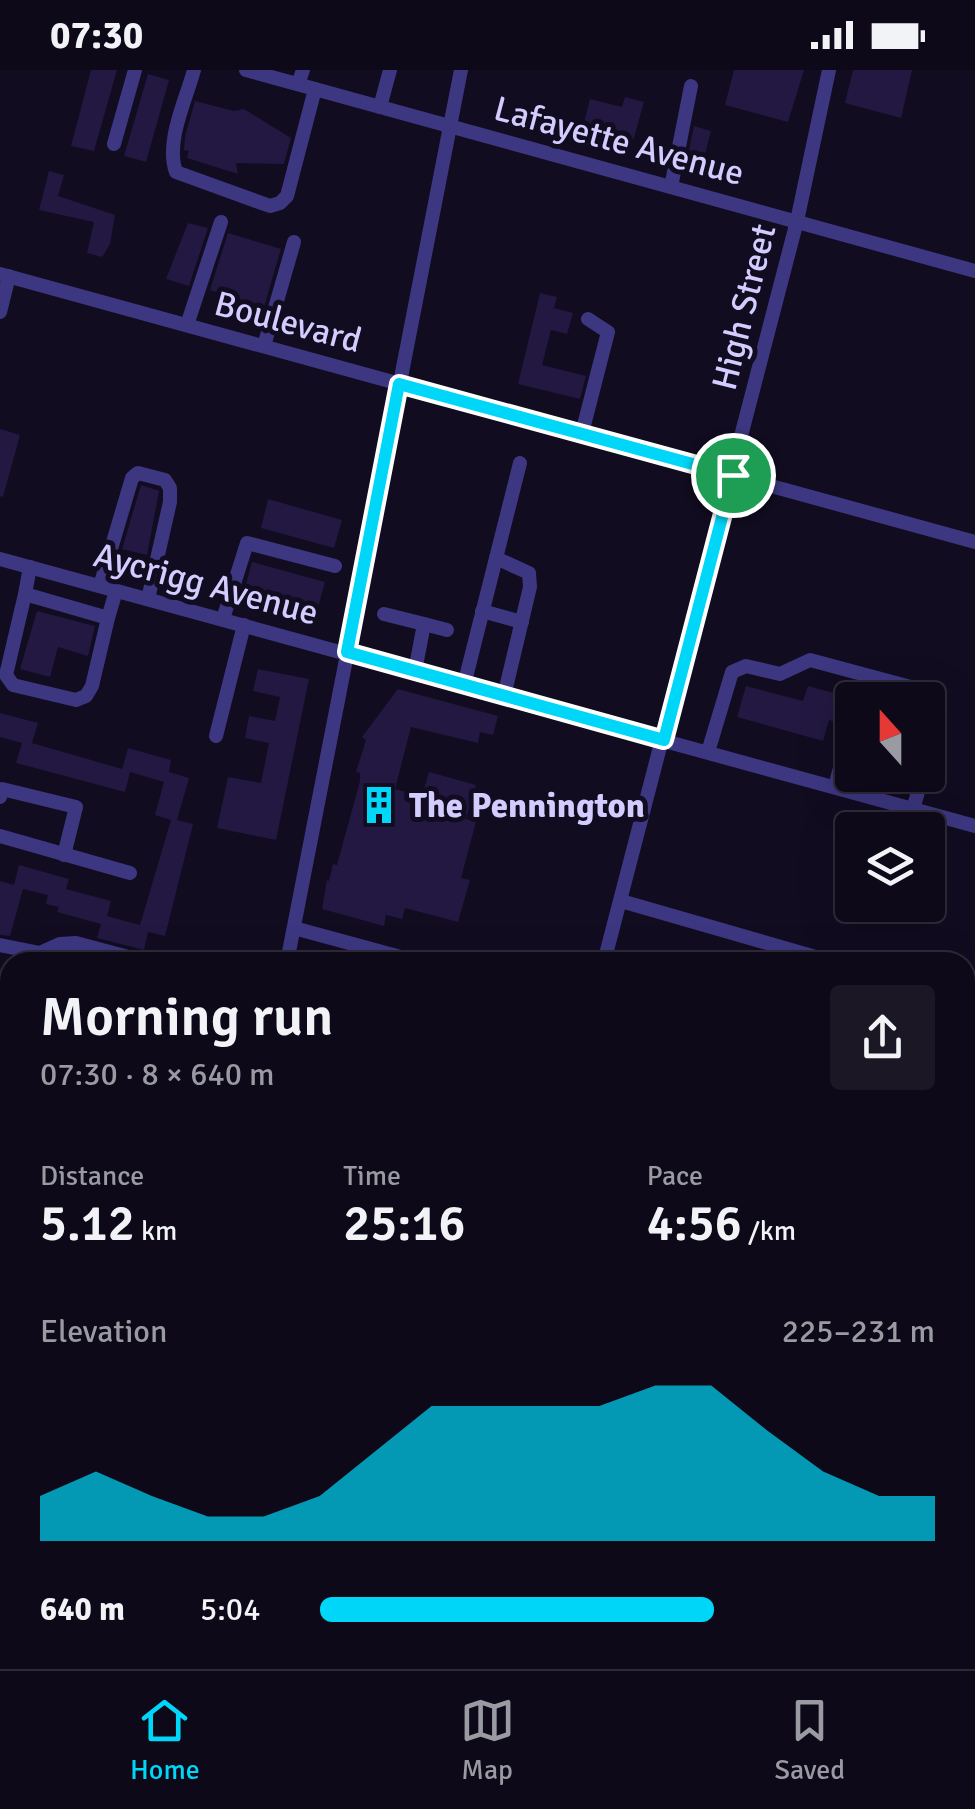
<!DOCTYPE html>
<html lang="en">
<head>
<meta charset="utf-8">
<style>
  :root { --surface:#0d0918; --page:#1b1725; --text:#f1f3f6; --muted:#9a9aa2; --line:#2d2a37; --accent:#00d6f7 }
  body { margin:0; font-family:Signika,sans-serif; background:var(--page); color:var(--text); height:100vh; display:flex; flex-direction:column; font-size:38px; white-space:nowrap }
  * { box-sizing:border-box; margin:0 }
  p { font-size:32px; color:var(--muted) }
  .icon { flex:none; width:55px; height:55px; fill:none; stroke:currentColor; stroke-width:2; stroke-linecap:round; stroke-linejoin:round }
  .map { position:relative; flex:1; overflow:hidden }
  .sheet { position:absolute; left:0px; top:882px; width:975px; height:718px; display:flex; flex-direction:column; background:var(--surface); border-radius:30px 30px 0 0; box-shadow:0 10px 40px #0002,0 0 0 2px var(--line) }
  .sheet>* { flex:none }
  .needle { width:65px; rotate:339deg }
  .buttons { position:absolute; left:835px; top:612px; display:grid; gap:20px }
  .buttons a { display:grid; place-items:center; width:110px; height:110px; border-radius:10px; background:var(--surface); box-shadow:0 10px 40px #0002,0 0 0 2px var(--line); font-size:50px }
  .pin { position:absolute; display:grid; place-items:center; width:85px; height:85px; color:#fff; margin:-42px; border:5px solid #fff; border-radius:50%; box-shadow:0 2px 10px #0007 }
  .round { display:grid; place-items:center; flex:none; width:105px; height:105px; border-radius:10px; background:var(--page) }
  .head { display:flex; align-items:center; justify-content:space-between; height:170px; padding:0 40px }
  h1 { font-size:55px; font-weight:600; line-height:75px }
  .figures { display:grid; grid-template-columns:repeat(3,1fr); gap:15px; height:170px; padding:10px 40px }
  .figures div { display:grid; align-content:center }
  .figures b { font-size:50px; font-weight:600 }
  .figures small { font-size:28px; font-weight:400 }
  .figures p { font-size:28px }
  .chart { height:280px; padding:20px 40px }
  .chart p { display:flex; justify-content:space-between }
  .chart svg { width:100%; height:180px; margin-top:10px; fill:var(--accent); opacity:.7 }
  ul { padding:0 40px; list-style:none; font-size:32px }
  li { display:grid; grid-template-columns:160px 120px 1fr; align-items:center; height:75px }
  li i { height:25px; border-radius:12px; background:var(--accent) }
  .status { display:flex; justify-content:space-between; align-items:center; height:70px; padding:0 50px; background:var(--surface); direction:ltr }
  .status svg { height:28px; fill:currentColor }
  .tab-bar { display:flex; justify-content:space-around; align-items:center; height:140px; border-top:2px solid var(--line); background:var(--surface); font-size:28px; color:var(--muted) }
  .tab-bar a { display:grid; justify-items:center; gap:5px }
  .tab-bar .current { color:var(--accent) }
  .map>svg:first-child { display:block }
</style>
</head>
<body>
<div class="status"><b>07:30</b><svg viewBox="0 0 49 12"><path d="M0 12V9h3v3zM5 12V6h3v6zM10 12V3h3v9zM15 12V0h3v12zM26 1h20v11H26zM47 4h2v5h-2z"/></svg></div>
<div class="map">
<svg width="975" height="1599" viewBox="0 0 975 1599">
  <rect width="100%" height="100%" fill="#110c20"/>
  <g fill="#221841">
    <path d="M 91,0 L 117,0 L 94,81 L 71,76 Z"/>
    <path d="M 734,0 L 804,0 L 788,52 L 725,35 Z"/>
    <path d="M 853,0 L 912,0 L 901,48 L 845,33 Z"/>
    <path d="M 148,4 L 169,10 L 146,92 L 124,86 Z"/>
    <path d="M 625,27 L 644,32 L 633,71 L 583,56 L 590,29 L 622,37 Z"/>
    <path d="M 195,31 L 234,41 L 244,39 L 291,68 L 284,94 L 236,93 L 238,104 L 187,88 L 189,81 L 184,80 L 185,66 Z"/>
    <path d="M 694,56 L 711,61 L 704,88 L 688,84 Z"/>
    <path d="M 49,101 L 64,105 L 58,126 L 115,145 L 110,174 L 102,187 L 87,183 L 94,152 L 39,140 Z"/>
    <path d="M 188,153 L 208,158 L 189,216 L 166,209 Z"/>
    <path d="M 228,163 L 281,179 L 264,237 L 210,220 Z"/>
    <path d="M 540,223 L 557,227 L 554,238 L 573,243 L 567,264 L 551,260 L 542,295 L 586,306 L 580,329 L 518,314 Z"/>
    <path d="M 0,359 L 20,365 L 3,427 L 0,426 Z"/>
    <path d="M 141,415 L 159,421 L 147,485 L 122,479 Z"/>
    <path d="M 268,429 L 342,450 L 334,478 L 261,458 Z"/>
    <path d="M 252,492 L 325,512 L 317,541 L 244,521 Z"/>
    <path d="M 37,541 L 95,556 L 88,586 L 58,577 L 50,607 L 20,599 Z"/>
    <path d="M 258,599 L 309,609 L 276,770 L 217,758 L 228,707 L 261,713 L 269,673 L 245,668 L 249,646 L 275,651 L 280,627 L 253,621 Z"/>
    <path d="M 746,616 L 803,631 L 808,616 L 852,628 L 852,657 L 829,650 L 823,671 L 737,647 Z"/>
    <path d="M 398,619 L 498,646 L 493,665 L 480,662 L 478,673 L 411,657 L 395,719 L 422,726 L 429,702 L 476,715 L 466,749 L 476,752 L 461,808 L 470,810 L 458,852 L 405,838 L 402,849 L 386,845 L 384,856 L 322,839 L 327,810 L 329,811 L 333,794 L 337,795 L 360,711 L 360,703 L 356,702 L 366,670 L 362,667 Z"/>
    <path d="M 0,643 L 38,653 L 32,673 L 122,699 L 128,678 L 171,690 L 169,702 L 189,708 L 177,750 L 193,754 L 165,866 L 148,862 L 144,880 L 97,868 L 101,854 L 57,842 L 59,837 L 46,834 L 48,825 L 23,819 L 10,866 L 0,865 L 0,811 L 14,815 L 19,795 L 69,809 L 66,819 L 111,831 L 107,846 L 140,855 L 171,750 L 155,745 L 164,712 L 130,702 L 125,722 L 16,693 L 22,673 L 0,667 Z"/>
  </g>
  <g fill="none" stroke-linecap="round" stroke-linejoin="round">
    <g stroke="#3c3780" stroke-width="14">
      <path d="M 194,0 C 186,30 165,72 176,102 L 270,136 L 280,133 L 287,126 L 315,19"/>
      <path d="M 246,0 L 975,201"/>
      <path d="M 298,14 L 303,0"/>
      <path d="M 380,37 L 390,0"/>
      <path d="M 114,74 L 135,0"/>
      <path d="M 671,117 L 691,16"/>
      <path d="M 0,204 L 975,472"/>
      <path d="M 0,242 L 9,206"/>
      <path d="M 187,255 L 221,152"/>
      <path d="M 264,276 L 294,172"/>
      <path d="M 582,363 L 608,262 L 588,249"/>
      <path d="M 496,488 L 529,503 L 530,517 L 504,626"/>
      <path d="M 0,489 L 975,756"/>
      <path d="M 30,497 L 25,524 L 108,548 L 116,521"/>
      <path d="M 100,516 L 132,408 L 138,403 L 165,410 L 170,418 L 170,432 L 148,529"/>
      <path d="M 25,524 L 6,605 L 13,615 L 76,630 L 86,626 L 92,616 L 108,548"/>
      <path d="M 482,541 L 522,552"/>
      <path d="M 384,544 L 424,554 L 415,601"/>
      <path d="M 223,549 L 247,473 L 335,496"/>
      <path d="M 424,554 L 447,560"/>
      <path d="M 464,615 L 520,393"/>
      <path d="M 216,666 L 244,555"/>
      <path d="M 708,682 L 732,602 L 746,596 L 780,604 L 810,590 L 933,623 C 948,642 933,668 928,689"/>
      <path d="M 835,717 L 843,686 L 852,681"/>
      <path d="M 0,727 L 2,719 L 76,737 L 64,785"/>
      <path d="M 913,739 L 923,705"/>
      <path d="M 0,766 L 130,803"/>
      <path d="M 621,831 L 833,892"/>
      <path d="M 294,858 L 419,892"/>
      <path d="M 0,875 L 40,883 L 60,874 L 76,873 L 147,892"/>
      <path d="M 287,892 L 461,0"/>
      <path d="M 604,892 L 797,151 L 829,0"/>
      <path d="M 965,931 L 975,933"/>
      <path d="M 0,1051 L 10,1054"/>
      <path d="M 965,1318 L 975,1321"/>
      <path d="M 0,1351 L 10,1310"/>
      <path d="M 965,1449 L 975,1451"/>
      <path d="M 965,1491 L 965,1502"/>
      <path d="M 150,1599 L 152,1590"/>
      <path d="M 407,1599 L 409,1590"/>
      <path d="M 710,1599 L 712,1590"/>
    </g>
    <g stroke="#c453ff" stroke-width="18">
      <path d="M 0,1336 L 10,1339"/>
      <path d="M 931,1590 L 965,1599"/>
    </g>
  </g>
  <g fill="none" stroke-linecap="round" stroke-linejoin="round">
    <g stroke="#fff" stroke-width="20">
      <path id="route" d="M 399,314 L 733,405 L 664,670 L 347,582 Z"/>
    </g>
    <use href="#route" stroke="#00d6f7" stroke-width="12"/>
  </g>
  <defs>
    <g id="building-bare" transform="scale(3)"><path d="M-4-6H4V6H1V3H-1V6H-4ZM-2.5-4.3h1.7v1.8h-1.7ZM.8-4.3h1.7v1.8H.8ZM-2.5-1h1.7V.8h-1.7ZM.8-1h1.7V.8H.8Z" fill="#00d6f7" stroke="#110c20" stroke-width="2.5" paint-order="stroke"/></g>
  </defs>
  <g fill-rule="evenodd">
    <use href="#building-bare" x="379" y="735"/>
  </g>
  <g text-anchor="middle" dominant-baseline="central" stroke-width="10" stroke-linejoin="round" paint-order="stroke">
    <g font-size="35" fill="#d3ccff" stroke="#110c20">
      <text transform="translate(619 71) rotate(15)">Lafayette Avenue</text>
      <text transform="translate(744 237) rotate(-76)">High Street</text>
      <text transform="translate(288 252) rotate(15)">Boulevard</text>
      <text transform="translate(206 514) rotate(15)">Aycrigg Avenue</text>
    </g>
    <g font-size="35" font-weight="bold" fill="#d3ccff" stroke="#110c20" text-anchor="start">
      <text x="409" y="735">The Pennington</text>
    </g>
  </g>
</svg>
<div class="buttons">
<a><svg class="needle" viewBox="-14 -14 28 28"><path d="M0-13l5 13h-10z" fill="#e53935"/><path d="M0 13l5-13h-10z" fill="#9a9aa2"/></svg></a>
<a><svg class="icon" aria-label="layers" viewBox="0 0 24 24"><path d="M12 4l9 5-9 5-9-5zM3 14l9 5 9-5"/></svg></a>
</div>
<div class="pin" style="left:733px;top:405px;background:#1e9e55"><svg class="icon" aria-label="arrive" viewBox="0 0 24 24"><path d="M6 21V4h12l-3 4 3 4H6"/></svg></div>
<section class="sheet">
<div class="head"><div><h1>Morning run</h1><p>07:30 · 8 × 640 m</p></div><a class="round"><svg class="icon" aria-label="share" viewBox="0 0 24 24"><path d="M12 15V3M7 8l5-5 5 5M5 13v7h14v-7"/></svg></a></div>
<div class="figures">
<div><p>Distance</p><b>5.12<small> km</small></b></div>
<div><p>Time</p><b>25:16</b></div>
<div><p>Pace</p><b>4:56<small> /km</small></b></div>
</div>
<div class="chart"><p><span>Elevation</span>225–231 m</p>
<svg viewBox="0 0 160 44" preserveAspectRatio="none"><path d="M0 44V33L10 27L20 33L30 38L40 38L50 33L60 22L70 11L80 11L90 11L100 11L110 6L120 6L130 17L140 27L150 33L160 33V44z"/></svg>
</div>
<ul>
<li><b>640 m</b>5:04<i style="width:64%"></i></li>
</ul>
</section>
</div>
<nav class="tab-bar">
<a class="current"><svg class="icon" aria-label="home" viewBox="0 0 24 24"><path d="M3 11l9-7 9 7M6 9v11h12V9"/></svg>Home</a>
<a><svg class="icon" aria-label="map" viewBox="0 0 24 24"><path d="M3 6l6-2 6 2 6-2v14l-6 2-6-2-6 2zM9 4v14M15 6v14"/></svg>Map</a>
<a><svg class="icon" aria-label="saved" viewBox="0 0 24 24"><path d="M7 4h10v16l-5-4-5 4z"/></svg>Saved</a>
</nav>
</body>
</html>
